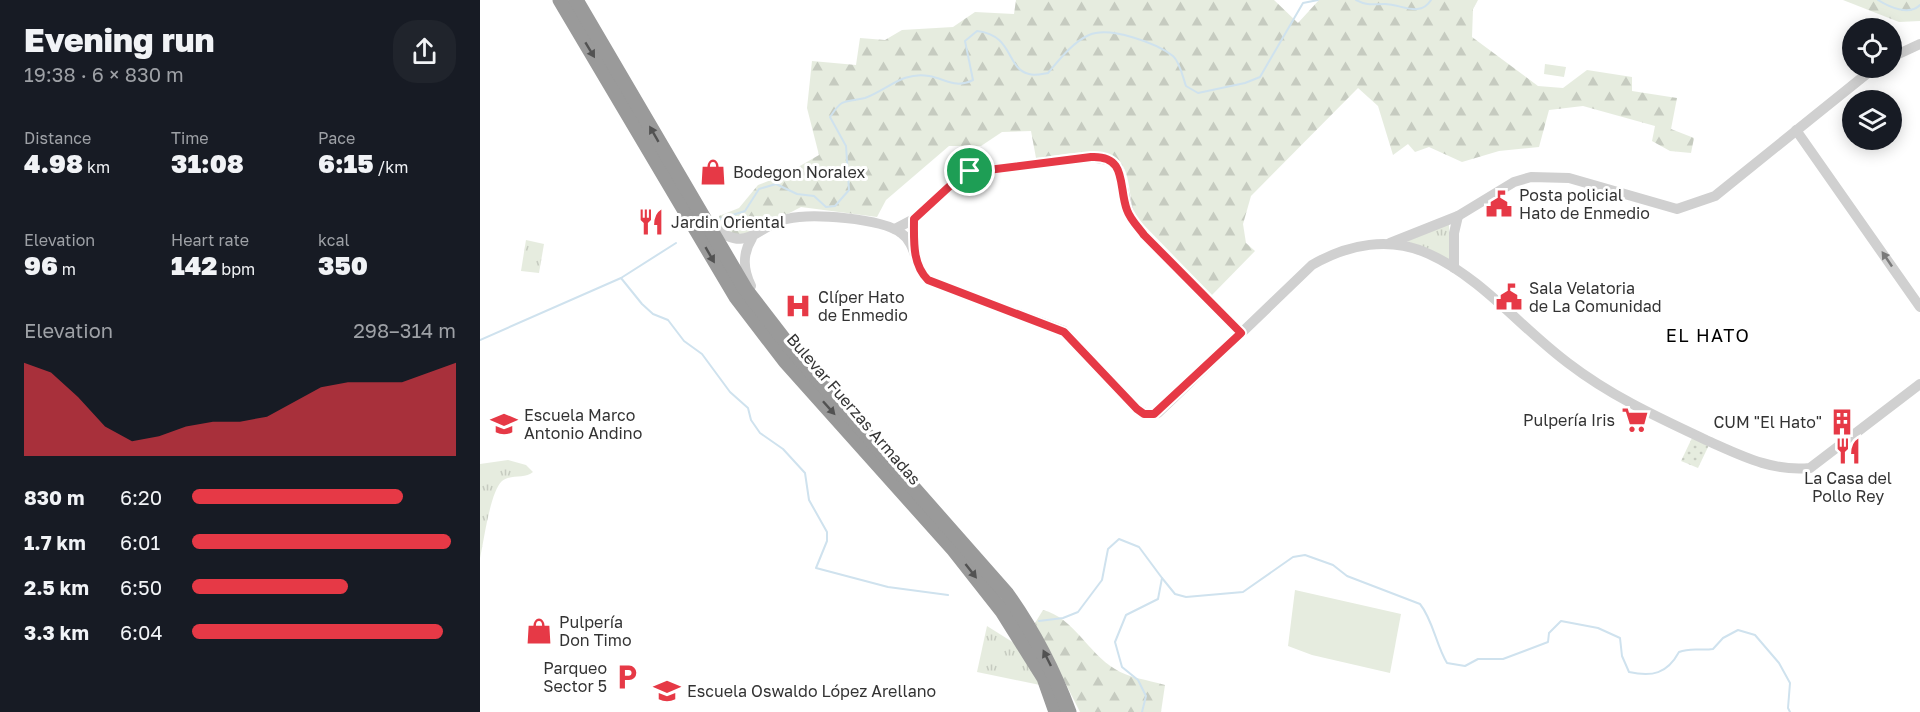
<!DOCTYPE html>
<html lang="en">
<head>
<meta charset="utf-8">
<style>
  :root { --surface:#171b24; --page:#20242c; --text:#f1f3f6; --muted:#9ea1a6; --accent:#e63946 }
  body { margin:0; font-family:"Golos Text",sans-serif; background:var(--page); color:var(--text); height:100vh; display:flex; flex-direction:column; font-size:22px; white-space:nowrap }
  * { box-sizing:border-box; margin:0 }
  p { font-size:20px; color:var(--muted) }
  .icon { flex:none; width:33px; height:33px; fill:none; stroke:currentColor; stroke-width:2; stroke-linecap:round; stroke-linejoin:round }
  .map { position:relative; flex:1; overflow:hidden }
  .details { display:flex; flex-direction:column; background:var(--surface); width:480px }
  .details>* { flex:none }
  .buttons { position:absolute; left:1362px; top:18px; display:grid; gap:12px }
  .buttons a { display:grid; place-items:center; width:60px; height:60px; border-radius:50%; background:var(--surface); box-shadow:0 3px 15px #0003; font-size:30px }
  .pin { position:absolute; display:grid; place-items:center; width:51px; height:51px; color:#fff; margin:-26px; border:3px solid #fff; border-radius:50%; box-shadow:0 2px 6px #0007 }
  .round { display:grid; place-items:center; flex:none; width:63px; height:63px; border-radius:24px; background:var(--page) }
  .headline { display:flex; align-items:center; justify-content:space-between; height:102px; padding:0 24px }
  h1 { font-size:33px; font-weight:800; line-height:45px }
  .metrics { display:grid; grid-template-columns:repeat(3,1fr); gap:9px; height:102px; padding:6px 24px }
  .metrics div { display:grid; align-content:center }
  .metrics b { font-size:26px; font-weight:800 }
  .metrics small { font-size:16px; font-weight:400 }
  .metrics p { font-size:16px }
  .chart { height:168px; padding:12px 24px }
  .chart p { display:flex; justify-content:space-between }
  .chart svg { width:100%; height:108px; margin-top:6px; fill:var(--accent); opacity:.7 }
  ul { padding:0 24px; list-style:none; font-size:20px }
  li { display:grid; grid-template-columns:96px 72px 1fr; align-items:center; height:45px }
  li i { height:15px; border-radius:8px; background:var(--accent) }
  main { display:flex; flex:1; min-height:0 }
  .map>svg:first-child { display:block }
</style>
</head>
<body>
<main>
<section class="details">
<div class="headline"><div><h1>Evening run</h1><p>19:38 · 6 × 830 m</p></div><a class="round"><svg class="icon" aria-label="share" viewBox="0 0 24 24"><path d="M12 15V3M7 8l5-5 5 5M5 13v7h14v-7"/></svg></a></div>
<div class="metrics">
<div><p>Distance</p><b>4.98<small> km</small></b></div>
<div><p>Time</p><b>31:08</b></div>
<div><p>Pace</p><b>6:15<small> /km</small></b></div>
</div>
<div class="metrics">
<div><p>Elevation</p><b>96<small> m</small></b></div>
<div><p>Heart rate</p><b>142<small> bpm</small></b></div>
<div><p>kcal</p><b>350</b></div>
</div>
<div class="chart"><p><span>Elevation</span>298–314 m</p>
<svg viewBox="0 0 160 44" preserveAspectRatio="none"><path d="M0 44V6L10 10L20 20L30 32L40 38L50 36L60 32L70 30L80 30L90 28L100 22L110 16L120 14L130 14L140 14L150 10L160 6V44z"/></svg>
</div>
<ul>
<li><b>830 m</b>6:20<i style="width:80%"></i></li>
<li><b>1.7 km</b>6:01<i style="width:98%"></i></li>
<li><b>2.5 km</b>6:50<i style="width:59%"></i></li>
<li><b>3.3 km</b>6:04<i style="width:95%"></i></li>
</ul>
</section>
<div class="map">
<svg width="1440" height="712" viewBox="0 0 1440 712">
  <defs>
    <pattern id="grass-dots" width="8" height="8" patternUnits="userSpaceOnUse" patternTransform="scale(1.5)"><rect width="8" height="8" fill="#e6ecdf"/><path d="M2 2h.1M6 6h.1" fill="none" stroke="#c6cbc0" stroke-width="1.8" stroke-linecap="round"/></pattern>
    <pattern id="forest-firs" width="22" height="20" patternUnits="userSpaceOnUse" patternTransform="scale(1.5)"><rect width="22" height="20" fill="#e6ecdf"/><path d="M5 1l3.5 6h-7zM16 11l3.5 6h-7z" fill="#c6cbc0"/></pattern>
    <pattern id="park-tufts" width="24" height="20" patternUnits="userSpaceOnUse" patternTransform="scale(1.5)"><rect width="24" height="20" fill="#e6ecdf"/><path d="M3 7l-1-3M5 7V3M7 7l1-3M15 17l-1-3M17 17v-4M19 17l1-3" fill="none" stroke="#c6cbc0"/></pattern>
  </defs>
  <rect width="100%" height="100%" fill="#fff"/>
  <path fill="url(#grass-dots)" d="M 1212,438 L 1229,445 L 1218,468 L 1201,461 Z"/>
  <g fill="url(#forest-firs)">
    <path d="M 536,0 L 794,0 L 818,23 L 839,0 L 998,0 L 993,9 L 992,37 L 1058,86 L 1083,88 L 1107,70 L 1152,77 L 1152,91 L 1197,98 L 1191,129 L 1214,138 L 1211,153 L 1190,151 L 1172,141 L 1175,126 L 1103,106 L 1069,110 L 1059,147 L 1019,151 L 982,162 L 949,147 L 935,152 L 928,144 L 913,155 L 898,106 L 878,88 L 771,196 L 763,224 L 766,243 L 775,251 L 732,295 L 655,216 C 649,200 651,181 643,166 C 631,142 578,156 556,158 L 551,131 L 522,132 L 501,146 L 469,146 L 406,200 L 397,217 L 321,207 L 269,234 L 251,235 L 241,228 L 239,216 L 259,208 L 278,185 L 306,174 L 339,155 L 327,108 L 332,61 L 376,65 L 380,38 L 405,40 L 422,30 L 473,27 L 495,12 L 534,14 Z"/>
    <path d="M 1363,0 L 1440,0 L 1440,21 L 1419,22 Z"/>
    <path d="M 563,610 C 594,618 608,653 635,669 C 648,678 669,680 685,685 L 681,712 L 600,712 L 555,623 Z"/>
  </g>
  <g fill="url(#park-tufts)">
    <path d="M 969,224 L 970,262 L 925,240 Z"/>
    <path d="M 46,240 L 64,244 L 59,273 L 41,271 Z"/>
    <path d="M 28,460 L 46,465 L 53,472 C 45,479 31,474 22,481 C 10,492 4,541 0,558 L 0,464 Z"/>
    <path d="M 507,626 L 542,648 L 560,685 L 497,672 Z"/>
  </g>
  <g fill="#e6ecdf">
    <path d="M 1065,64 L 1086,67 L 1084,77 L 1064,74 Z"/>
    <path d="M 815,590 L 921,614 L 910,673 L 832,655 L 808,646 Z"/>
  </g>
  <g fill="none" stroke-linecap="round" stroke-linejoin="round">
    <g stroke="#cfe2ee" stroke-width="2">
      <path d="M 876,0 C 888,6 892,4 905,4 C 921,4 940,18 951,0"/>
      <path d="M 1398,0 C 1409,7 1429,16 1440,5"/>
      <path d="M 240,219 L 265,211 L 279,189 L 296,184 L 317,194 L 334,196 L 346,207 L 355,206 L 369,190 L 366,146 L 350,117 C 353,113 357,106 362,103 C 369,100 378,100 385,98 C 407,90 423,71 449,76 C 466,79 475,89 493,80 L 485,41 L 497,31 C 534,35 526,69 549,74 C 554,76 562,74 568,73 C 579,60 593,42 609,35 C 630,26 676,43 693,56 C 700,62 703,78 706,86 L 718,93 L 765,83 L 780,77 L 823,3 L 838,0"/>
      <path d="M 141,278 L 162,304 L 173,314 L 188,320 L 204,341 L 222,354 L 250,392 L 268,408 L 271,420 L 280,433 L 303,449 L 325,473 L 329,500 L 347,532 L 347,541 L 336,568 L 408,587 L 468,595"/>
      <path d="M 0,340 L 141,278 L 196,243"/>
      <path d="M 682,578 L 695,594 L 706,597 L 763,592 L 813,557 L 825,555 L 853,565 L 867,576 L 940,604 C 953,620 956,645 967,663 L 985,666 L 998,659 L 1023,659 L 1068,642 L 1069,633 L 1081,621 L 1118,628 L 1140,638 L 1142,656 L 1149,672 C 1172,677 1187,674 1199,652 C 1211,647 1220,651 1233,649 L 1243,638 L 1258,630 L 1275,635 L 1299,663 L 1310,683 L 1308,708 L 1310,712"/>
      <path d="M 559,621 L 583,618 L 598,612 L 622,580 L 628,549 L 639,539 L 659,547 L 682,578 L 678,599 L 646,615 L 635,642 L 642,667 L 658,680 L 666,696 L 662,712"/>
    </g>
    <g stroke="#d0d0d0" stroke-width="10">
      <path d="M 1412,57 L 1440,44"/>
      <path d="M 1316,130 L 1440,307"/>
      <path d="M 232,226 C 268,255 274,227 307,219 C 331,213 401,218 421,233 C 437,244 434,267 448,280 L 584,331 L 657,409 L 669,415 L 678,413 L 832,265 C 868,244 910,236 949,254 C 1002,278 1042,329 1088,363 C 1131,396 1177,417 1226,440 C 1260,455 1292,472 1330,468 L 1440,384"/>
      <path d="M 415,229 L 434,219 L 484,173 L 611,157 L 628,160 L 638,167 L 650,217 L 664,235 L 761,333"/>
      <path d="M 910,243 L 978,216 L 1034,182 L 1051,177 L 1089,178 L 1197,209 L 1235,196 L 1394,68"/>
      <path d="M 434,249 L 434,219"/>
      <path d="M 974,268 L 974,233 L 978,216"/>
      <path d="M 271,286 C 263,269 262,254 272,238"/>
    </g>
    <g stroke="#9a9a9a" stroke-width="15">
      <path d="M 80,0 L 256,297 L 305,361 L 474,550 L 522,611 L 564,678 L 576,712"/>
      <path d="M 96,0 L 266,290 L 313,351 L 527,594 C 554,632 573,669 589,712"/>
    </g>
  </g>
  <defs><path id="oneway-solid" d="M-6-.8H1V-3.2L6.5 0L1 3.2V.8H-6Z" transform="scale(1.5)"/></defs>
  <g fill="#525252">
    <use href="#oneway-solid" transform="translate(110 50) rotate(59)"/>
    <use href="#oneway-solid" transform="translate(174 134) rotate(-120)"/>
    <use href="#oneway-solid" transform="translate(230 255) rotate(60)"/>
    <use href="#oneway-solid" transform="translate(349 408) rotate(48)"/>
    <use href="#oneway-solid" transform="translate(491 571) rotate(52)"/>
    <use href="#oneway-solid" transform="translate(567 658) rotate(-116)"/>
  </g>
  <use fill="#7a7a7a" href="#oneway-solid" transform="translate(1407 259) rotate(-124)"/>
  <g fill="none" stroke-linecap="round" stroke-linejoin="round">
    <g stroke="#fff" stroke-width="12">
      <path id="route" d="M 611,157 C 648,155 638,187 647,210 C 650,219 658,227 664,235 L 761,333 L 674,414 L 664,414 L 657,409 L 584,332 L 448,280 C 432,264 434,241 434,219 L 484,173 Z"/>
    </g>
    <use href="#route" stroke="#e63946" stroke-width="8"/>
  </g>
  <defs>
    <g id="shop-bare" transform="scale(2.07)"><path d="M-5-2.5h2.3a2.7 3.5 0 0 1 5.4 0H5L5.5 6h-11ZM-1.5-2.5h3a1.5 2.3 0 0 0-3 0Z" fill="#e63946" stroke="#fff" stroke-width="2.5" paint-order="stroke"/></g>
    <g id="civic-bare" transform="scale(2.07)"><path d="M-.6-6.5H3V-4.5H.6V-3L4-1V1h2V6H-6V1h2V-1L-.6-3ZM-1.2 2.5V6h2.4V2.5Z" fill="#e63946" stroke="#fff" stroke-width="2.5" paint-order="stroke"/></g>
    <g id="restaurant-bare" transform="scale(2.07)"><path d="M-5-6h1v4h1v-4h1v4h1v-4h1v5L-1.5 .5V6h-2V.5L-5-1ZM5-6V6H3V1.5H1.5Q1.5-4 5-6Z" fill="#e63946" stroke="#fff" stroke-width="2.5" paint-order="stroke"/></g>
    <g id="hospital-bare" transform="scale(2.07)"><path d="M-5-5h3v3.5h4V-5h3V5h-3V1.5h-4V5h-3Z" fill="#e63946" stroke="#fff" stroke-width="2.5" paint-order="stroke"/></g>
    <g id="supermarket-bare" transform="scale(2.07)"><path d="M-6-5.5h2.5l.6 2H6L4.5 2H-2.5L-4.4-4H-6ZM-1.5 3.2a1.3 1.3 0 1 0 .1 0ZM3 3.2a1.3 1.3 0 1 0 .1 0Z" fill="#e63946" stroke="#fff" stroke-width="2.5" paint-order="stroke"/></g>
    <g id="building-bare" transform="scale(2.07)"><path d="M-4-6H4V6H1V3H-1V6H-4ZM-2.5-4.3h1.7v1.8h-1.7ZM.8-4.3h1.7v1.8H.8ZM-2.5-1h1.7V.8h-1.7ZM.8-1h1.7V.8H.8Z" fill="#e63946" stroke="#fff" stroke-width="2.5" paint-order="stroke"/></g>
    <g id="school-bare" transform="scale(2.07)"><path d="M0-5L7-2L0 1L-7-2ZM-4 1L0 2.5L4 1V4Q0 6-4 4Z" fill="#e63946" stroke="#fff" stroke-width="2.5" paint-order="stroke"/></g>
    <g id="parking-bare" transform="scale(2.07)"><path d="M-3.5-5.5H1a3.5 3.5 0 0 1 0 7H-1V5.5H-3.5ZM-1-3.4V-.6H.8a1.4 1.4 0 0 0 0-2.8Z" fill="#e63946" stroke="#fff" stroke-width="2.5" paint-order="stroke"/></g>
  </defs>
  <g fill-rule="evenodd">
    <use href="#shop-bare" x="233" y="172"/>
    <use href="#civic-bare" x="1019" y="204"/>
    <use href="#restaurant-bare" x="171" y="222"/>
    <use href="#civic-bare" x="1029" y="297"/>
    <use href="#hospital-bare" x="318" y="306"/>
    <use href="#supermarket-bare" x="1155" y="420"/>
    <use href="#building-bare" x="1362" y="422"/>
    <use href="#school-bare" x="24" y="424"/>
    <use href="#restaurant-bare" x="1368" y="451"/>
    <use href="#shop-bare" x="59" y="631"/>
    <use href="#parking-bare" x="147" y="677"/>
    <use href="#school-bare" x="187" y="691"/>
  </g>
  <g text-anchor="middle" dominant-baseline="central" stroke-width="6" stroke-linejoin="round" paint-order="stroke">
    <g font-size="16" fill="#333" stroke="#fff" text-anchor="start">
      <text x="253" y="172">Bodegon Noralex</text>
      <text x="1039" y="195">Posta policial<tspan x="1039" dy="18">Hato de Enmedio</tspan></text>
      <text x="191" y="222">Jardin Oriental</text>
      <text x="1049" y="288">Sala Velatoria<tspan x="1049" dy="18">de La Comunidad</tspan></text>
      <text x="338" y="297">Clíper Hato<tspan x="338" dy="18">de Enmedio</tspan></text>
      <text x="44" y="415">Escuela Marco<tspan x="44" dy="18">Antonio Andino</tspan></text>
      <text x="1135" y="420" text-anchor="end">Pulpería Iris</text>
      <text x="1342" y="422" text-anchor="end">CUM "El Hato"</text>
      <text x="1368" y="478" text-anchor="middle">La Casa del<tspan x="1368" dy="18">Pollo Rey</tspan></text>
      <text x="79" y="622">Pulpería<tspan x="79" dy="18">Don Timo</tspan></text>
      <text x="127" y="668" text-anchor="end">Parqueo<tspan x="127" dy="18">Sector 5</tspan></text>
      <text x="207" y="691">Escuela Oswaldo López Arellano</text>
    </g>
    <g font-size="16" fill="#333" stroke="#fff">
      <text transform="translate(374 409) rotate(49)">Bulevar Fuerzas Armadas</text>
    </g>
    <g font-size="18" letter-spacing="1.5" fill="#000" stroke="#fff">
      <text x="1228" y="335">EL HATO</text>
    </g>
  </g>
</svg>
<div class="buttons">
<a><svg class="icon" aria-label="locate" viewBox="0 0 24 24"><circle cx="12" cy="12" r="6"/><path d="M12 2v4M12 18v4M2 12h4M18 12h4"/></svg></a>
<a><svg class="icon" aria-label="layers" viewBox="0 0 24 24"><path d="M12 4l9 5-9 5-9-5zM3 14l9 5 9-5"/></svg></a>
</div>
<div class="pin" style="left:490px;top:171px;background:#1e9e55"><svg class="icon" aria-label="arrive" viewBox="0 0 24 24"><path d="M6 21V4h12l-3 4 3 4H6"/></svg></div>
</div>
</main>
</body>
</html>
